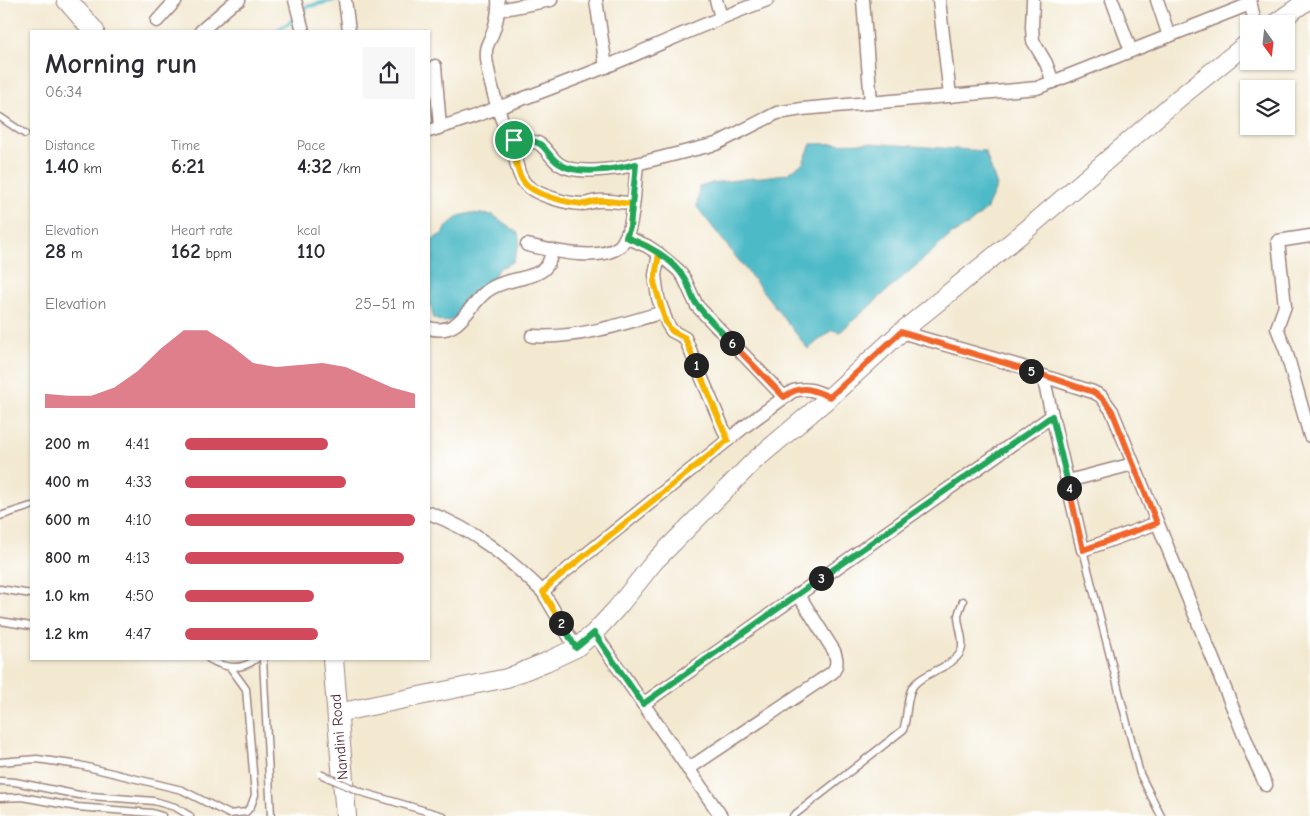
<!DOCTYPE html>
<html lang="en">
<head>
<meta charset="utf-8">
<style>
  :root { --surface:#fff; --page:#f7f7f7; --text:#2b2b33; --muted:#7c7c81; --accent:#d1495b }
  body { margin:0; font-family:"Comic Neue",sans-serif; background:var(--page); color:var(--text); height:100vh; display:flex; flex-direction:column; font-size:19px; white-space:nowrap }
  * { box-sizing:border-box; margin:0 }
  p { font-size:16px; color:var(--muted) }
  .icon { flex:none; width:28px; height:28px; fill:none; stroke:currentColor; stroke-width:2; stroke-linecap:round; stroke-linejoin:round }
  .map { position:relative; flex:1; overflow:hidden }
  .drawer { position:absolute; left:30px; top:30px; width:400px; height:630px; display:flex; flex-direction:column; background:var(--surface); border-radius:0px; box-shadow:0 1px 4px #0004 }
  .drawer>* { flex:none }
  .needle { width:32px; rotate:165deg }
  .fabs { position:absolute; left:1240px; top:15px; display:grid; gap:10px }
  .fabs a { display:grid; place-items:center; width:55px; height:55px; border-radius:0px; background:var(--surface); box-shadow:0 1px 4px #0004; font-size:25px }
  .pin { position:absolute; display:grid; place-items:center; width:42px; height:42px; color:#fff; margin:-21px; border:2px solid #fff; border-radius:50%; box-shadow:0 1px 5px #0007 }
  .km { position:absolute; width:25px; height:25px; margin:-12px; border-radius:50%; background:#222; color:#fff; font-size:14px; line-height:25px; text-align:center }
  .round { display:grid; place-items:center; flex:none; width:52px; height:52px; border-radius:0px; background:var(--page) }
  .summary { display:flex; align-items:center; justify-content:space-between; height:85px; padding:0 15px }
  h1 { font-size:28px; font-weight:600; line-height:38px }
  .stats { display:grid; grid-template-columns:repeat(3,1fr); gap:8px; height:85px; padding:5px 15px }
  .stats div { display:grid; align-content:center }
  .stats b { font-size:21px; font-weight:600 }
  .stats small { font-size:14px; font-weight:400 }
  .stats p { font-size:14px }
  .chart { height:140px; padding:10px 15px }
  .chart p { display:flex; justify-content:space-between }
  .chart svg { width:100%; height:90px; margin-top:5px; fill:var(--accent); opacity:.7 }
  ul { padding:0 15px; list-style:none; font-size:16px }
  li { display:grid; grid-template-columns:80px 60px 1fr; align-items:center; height:38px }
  li i { height:12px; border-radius:6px; background:var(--accent) }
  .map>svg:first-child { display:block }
</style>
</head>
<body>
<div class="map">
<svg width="1310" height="816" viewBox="0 0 1310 816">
  <rect width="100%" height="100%" fill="#fff"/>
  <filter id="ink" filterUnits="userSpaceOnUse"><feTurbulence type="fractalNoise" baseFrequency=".02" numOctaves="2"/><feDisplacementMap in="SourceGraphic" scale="10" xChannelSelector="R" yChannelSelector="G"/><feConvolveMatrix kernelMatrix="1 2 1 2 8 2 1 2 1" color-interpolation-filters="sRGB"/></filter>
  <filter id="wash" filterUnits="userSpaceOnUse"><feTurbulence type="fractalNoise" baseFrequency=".0096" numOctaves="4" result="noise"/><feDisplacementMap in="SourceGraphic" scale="20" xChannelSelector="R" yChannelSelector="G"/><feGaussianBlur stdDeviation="1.12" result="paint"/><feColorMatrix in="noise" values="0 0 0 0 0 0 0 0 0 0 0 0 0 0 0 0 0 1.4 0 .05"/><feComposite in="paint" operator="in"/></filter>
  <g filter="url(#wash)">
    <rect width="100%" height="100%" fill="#f3e9d1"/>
    <g fill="#4dbac7" stroke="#4c6c79">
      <path d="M 869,143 L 985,151 L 997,186 L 986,210 L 968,225 L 952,234 L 840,332 L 832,330 L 808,349 L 697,207 L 699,187 L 712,183 L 787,174 L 803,163 L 811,144 Z"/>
      <path d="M 471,213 L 493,215 L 518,233 L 520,242 L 513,262 L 498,269 L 491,283 L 483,291 L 467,296 L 457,319 L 444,322 L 434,319 L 429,300 L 429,241 L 442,234 L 448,225 L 459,216 Z"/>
    </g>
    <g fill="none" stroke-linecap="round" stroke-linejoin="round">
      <g stroke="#4dbac7" stroke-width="4">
        <path d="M 303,15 L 306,7 L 334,0"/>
        <path d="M 276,31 L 297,18"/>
      </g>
    </g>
  </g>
  <g filter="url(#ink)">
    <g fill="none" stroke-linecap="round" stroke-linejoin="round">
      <g stroke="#9e847e" stroke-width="9">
        <g id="service">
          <path d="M 0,117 L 25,134"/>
          <path d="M 0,516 L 31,506"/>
          <path d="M 1083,550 L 1140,774 L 1161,816"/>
          <path d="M 0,589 L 31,594"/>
          <path d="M 0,621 L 31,626"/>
          <path d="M 209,659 C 224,668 241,671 256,659"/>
          <path d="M 263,659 L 271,816"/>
          <path d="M 0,762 L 37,759 L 79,765 L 182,790 L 229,814 L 246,812 L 251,806 L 255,795 L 246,689 L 230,667"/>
          <path d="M 0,781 L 15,782 L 79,795 L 154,801 L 175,807 L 190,816"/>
          <path d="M 361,792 L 443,816"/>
          <path d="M 0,798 L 22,797 L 77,807 L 152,813 L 162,816"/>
          <path d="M 793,816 L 903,730 C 908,718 906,694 914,685 C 924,672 954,667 961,651 C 965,641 958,627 958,616 C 959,611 961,606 963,601"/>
        </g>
      </g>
      <g stroke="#9e847e" stroke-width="15">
        <g id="minor">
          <path d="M 295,0 L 303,31"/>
          <path d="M 345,0 L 349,31"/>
          <path d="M 498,0 C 499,11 496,26 491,37 C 489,42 486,46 486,51 C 484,63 502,132 512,138 C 521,144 532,138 541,145 C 548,151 552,159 559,164 C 574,174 604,170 620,168 L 716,144 L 777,113 L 802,109 L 1037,88 L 1250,4"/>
          <path d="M 596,0 L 606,67"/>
          <path d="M 716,0 L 721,17"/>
          <path d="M 863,0 L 871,103"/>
          <path d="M 939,0 L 950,96"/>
          <path d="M 1033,0 L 1032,27 L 1033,41 L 1046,63 L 1053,82"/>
          <path d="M 1112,0 L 1131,51"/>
          <path d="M 1157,0 L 1169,36"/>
          <path d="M 1250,0 L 1255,24"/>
          <path d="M 499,10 L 551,0"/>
          <path d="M 157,21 L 176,0"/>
          <path d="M 201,31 L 233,3 L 239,0"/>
          <path d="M 435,66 L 440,127"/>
          <path d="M 429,131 C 488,113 547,90 605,67 C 659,45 712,20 767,0"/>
          <path d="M 514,140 C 515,154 515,168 523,181 C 531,194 567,204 583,204 C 588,204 593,201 598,201 C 609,200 621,203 633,203"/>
          <path d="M 1310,236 L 1278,241 L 1285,306 L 1277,328 L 1286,351 L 1310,436"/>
          <path d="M 626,237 L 647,246 L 659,254 L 678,270 L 684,278 L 697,306 L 784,397"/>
          <path d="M 527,245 C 550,250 600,263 620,246 C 624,242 627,234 629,229 C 634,215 635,181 637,164"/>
          <path d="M 659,254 L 655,275 L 658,298 L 667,323 L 672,331 L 685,338 L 728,440"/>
          <path d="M 429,328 C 460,337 467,306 487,291 C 503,278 533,280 545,268 C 550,263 551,256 552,250"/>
          <path d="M 901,332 L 1023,367 L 1043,376 L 1093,392 L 1101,396 L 1112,411 L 1252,755 L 1266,785"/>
          <path d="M 532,336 C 577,339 620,325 663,312"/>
          <path d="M 1043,376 L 1083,550 L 1157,523"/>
          <path d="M 1068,481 L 1133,464"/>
          <path d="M 429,513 C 475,530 508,558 543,592"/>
          <path d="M 594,633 L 721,816"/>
          <path d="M 576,648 L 543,592 L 552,582 L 744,427 L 793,391 C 807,387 816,391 830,397"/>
          <path d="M 643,704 L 1052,416"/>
          <path d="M 688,769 L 833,672 C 838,664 837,659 834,651 L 798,594"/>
        </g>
      </g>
      <g stroke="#9e847e" stroke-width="20">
        <g id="secondary">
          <path d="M 1274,24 L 1308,0"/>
          <path d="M 337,713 L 507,678 L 546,662 L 576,648 L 594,633 L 617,608 L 654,562 L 754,461 L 830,397 L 901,332 L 1025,231 L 1179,98 L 1249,42"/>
        </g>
      </g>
      <g stroke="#9e847e" stroke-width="22">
        <g id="primary">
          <path d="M 67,0 L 94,31"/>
          <path d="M 333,659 L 346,816"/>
        </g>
      </g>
      <use href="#service" stroke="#fff" stroke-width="6"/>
      <use href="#minor" stroke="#fff" stroke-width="12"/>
      <use href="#secondary" stroke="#fff" stroke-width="18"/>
      <use href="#primary" stroke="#fff" stroke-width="20"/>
      <g stroke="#9e847e" stroke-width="9" stroke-linecap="butt">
        <path id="service-bridge" d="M 320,774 L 361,792"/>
      </g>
      <use href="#service-bridge" stroke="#fff" stroke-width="6"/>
    </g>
  </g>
  <g fill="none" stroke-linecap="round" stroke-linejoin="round" filter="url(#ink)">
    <g stroke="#fff" stroke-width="10">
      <path id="split-1" d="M 514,140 C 515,154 515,168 523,181 C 531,194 567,203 583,204 C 588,204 593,201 598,201 C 609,200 621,203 632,204 L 630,227 L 626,237 L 647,246 L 659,254 L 654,282 L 666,323 L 672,331 L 685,338 L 696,365"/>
    </g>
    <g stroke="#fff" stroke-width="10">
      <path id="split-2" d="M 561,623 L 543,592 L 552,582 L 728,440 L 696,365"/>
    </g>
    <g stroke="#fff" stroke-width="10">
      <path id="split-3" d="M 561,623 L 576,648 L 594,633 L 643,704 L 821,578"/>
    </g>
    <g stroke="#fff" stroke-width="10">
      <path id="split-4" d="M 821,578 L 1052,416 L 1069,488"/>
    </g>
    <g stroke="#fff" stroke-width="10">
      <path id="split-5" d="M 1031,371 L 1093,392 C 1102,397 1106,402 1112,411 L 1157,523 L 1083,550 L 1069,488"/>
    </g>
    <g stroke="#fff" stroke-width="10">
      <path id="split-6" d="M 732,343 L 784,397 C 801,384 811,389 830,397 L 901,332 L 1031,371"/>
    </g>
    <g stroke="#fff" stroke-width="10">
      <path id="split-7" d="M 514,140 C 527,140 538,139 546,150 C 550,155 554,161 560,164 C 577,176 617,169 636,164 L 630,227 L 626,237 C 648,246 672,257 685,279 C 690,287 691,299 698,306 C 708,319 721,331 732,343"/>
    </g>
    <use href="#split-1" stroke="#f5b400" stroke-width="6"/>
    <use href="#split-2" stroke="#f5b400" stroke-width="6"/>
    <use href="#split-3" stroke="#22a559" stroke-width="6"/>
    <use href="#split-4" stroke="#22a559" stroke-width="6"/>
    <use href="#split-5" stroke="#f0652b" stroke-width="6"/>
    <use href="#split-6" stroke="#f0652b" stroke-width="6"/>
    <use href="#split-7" stroke="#22a559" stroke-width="6"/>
  </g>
  <g text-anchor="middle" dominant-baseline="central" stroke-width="4" stroke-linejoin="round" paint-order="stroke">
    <g font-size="15" fill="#4a1f2b" stroke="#fff">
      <text transform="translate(339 737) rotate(-95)">Nandini Road</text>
    </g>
  </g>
</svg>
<div class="fabs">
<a><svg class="needle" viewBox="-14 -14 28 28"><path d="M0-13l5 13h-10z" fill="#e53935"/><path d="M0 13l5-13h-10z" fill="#7c7c81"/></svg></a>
<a><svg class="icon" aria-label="layers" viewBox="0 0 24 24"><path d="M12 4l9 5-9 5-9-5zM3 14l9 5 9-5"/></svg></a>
</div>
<div class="pin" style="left:514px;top:140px;background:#1e9e55"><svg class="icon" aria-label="arrive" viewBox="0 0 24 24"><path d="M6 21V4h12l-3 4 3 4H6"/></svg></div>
<b class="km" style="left:696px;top:365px">1</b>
<b class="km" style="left:561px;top:623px">2</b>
<b class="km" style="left:821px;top:578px">3</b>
<b class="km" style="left:1069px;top:488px">4</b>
<b class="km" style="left:1031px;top:371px">5</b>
<b class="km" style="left:732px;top:343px">6</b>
<section class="drawer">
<div class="summary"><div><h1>Morning run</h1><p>06:34</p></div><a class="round"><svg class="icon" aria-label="share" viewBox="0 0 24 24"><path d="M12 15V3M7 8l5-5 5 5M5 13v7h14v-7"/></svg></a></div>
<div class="stats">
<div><p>Distance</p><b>1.40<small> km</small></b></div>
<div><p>Time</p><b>6:21</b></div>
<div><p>Pace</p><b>4:32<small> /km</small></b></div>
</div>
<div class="stats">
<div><p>Elevation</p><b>28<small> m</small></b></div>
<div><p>Heart rate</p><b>162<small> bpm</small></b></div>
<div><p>kcal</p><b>110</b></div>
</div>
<div class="chart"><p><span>Elevation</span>25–51 m</p>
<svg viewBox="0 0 160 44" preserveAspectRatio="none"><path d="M0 44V37L10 38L20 38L30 34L40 26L50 15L60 6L70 6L80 13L90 22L100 24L110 23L120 22L130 24L140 29L150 34L160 37V44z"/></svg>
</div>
<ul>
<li><b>200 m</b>4:41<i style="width:62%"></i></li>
<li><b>400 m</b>4:33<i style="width:70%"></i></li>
<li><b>600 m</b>4:10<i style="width:100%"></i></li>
<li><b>800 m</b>4:13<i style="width:95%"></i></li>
<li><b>1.0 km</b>4:50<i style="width:56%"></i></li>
<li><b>1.2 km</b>4:47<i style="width:58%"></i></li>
</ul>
</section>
</div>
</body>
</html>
